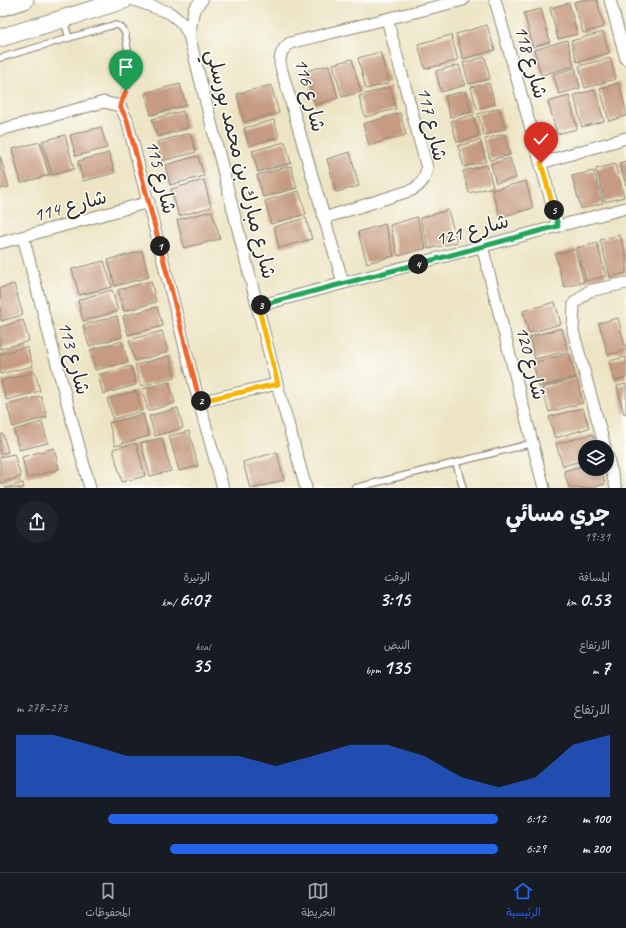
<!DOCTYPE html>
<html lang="ar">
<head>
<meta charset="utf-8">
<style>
  :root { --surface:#171b24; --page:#20242c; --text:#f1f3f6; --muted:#9ea1a6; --line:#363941; --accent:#2563eb }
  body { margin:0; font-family:Caveat,"Playpen Sans Arabic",sans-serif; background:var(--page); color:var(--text); direction:rtl; height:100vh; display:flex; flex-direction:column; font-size:15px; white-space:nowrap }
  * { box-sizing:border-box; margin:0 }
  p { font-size:13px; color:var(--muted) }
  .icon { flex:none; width:22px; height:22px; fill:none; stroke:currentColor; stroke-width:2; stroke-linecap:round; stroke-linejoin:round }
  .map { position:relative; height:488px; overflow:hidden; direction:ltr }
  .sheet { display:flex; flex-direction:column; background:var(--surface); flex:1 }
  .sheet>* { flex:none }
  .buttons { position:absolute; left:578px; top:440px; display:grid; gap:8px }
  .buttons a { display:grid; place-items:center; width:36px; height:36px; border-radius:50%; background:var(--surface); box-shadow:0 2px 6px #0003; font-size:20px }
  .pin { position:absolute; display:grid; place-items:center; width:34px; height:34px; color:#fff; margin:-41px -17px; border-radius:50% 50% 50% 0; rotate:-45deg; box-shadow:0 0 4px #0007 }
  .pin .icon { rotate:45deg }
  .km { position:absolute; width:20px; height:20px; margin:-10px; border-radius:50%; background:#222; color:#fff; font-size:11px; line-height:20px; text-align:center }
  .round { display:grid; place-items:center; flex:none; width:42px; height:42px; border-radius:21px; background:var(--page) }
  .head { display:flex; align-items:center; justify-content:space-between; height:68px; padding:0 16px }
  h1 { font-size:22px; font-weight:700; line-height:30px }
  .figures { display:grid; grid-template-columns:repeat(3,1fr); gap:6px; height:68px; padding:4px 16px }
  .figures div { display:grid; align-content:center }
  .figures b { font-size:20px; font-weight:700 }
  .figures small { font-size:11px; font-weight:400 }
  .figures p { font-size:11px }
  .chart { height:112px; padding:8px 16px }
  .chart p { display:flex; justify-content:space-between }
  .chart svg { width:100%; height:72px; margin-top:4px; fill:var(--accent); opacity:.7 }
  ul { padding:0 16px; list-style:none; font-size:13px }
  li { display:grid; grid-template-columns:64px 48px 1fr; align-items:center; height:30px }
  li i { height:10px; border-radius:5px; background:var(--accent) }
  .tab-bar { display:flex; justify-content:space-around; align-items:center; height:56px; border-top:1px solid var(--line); background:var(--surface); font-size:11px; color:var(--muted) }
  .tab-bar a { display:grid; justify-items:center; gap:2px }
  .tab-bar .active { color:var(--accent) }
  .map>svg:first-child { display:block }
</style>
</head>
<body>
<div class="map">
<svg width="626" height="488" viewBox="0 0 626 488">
  <rect width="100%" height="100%" fill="#fdfcf7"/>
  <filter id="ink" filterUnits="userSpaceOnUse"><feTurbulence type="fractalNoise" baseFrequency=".025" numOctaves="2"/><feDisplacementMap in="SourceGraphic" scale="8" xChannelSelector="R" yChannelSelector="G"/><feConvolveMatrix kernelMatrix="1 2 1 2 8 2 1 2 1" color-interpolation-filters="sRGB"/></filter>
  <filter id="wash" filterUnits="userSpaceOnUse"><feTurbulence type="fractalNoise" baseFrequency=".012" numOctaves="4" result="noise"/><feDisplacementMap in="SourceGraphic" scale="16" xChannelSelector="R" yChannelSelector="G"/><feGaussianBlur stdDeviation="0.9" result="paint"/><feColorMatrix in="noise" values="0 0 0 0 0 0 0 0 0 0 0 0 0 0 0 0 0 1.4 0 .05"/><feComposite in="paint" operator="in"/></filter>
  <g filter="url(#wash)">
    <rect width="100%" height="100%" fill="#ece4c3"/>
    <g id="blocks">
      <g fill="#c69b81">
        <path d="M 581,0 L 597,0 L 604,27 L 583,33 L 574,2 Z"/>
        <path d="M 569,3 L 577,34 L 558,39 L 550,8 Z"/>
        <path d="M 541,9 L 550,42 L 533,47 L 524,13 Z"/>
        <path d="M 487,25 L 495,50 L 463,59 L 456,34 Z"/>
        <path d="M 603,32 L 609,53 L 577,62 L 571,41 Z"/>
        <path d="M 451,35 L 458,60 L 425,69 L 418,44 Z"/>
        <path d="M 567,40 L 574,66 L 541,75 L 534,50 Z"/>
        <path d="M 380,52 L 389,83 L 366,89 L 358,58 Z"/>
        <path d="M 485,57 L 490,79 L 469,84 L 463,63 Z"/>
        <path d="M 610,58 L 616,79 L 585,88 L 579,66 Z"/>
        <path d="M 352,59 L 361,92 L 342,97 L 333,64 Z"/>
        <path d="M 329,65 L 338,98 L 315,105 L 306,71 Z"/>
        <path d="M 459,65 L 465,85 L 441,92 L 436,71 Z"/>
        <path d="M 575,68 L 580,88 L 559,94 L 553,74 Z"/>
        <path d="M 489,83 L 495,104 L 477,109 L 471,87 Z"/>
        <path d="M 619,83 L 626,110 L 626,116 L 609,121 L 600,88 Z"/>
        <path d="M 180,84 L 186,105 L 151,115 L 145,93 Z"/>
        <path d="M 271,85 L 279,113 L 244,122 L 237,94 Z"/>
        <path d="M 390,87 L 396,109 L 365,117 L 359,96 Z"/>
        <path d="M 595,90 L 604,121 L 582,127 L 574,95 Z"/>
        <path d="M 465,91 L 471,112 L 450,117 L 445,96 Z"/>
        <path d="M 569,96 L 577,129 L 557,134 L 548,102 Z"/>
        <path d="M 499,108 L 505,129 L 484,135 L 478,114 Z"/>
        <path d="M 183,111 L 188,128 L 157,137 L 152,119 Z"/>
        <path d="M 400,113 L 406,135 L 369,145 L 363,124 Z"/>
        <path d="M 473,115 L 479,136 L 457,142 L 451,121 Z"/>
        <path d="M 274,120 L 279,137 L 249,146 L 244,128 Z"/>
        <path d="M 101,127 L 107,148 L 76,156 L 70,135 Z"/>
        <path d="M 190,133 L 196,152 L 162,161 L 157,142 Z"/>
        <path d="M 504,134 L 510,155 L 490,160 L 485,139 Z"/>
        <path d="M 65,135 L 74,169 L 52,175 L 42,141 Z"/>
        <path d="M 480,140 L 486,161 L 464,167 L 458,146 Z"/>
        <path d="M 40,142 L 49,175 L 21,183 L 12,149 Z"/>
        <path d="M 285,142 L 291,163 L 258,172 L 252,151 Z"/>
        <path d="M 350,152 L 359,186 L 336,192 L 327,159 Z"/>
        <path d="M 109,153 L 115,173 L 83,181 L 78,161 Z"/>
        <path d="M 0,156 L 9,187 L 0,189 Z"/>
        <path d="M 198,156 L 204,176 L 170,185 L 165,165 Z"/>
        <path d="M 510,158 L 516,178 L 496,183 L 491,164 Z"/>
        <path d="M 626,161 L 626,185 L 619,163 Z"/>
        <path d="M 615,164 L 624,197 L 605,202 L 596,169 Z"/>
        <path d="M 487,165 L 493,187 L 469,193 L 463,171 Z"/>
        <path d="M 291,166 L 297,188 L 263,197 L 257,175 Z"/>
        <path d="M 594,171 L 603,203 L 581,209 L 572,176 Z"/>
        <path d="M 204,180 L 211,207 L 179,216 L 171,189 Z"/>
        <path d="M 526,181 L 533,208 L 500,217 L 492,190 Z"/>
        <path d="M 299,191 L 306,214 L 271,224 L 265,201 Z"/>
        <path d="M 448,210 L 457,242 L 429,249 L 420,218 Z"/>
        <path d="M 212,211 L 220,239 L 184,248 L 177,220 Z"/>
        <path d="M 417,217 L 426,248 L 398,256 L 390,225 Z"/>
        <path d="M 306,218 L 312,239 L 279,248 L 274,227 Z"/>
        <path d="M 385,224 L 394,256 L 367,263 L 358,232 Z"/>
        <path d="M 620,235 L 626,256 L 626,273 L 610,277 L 600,240 Z"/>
        <path d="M 597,243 L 606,276 L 586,281 L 577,248 Z"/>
        <path d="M 575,249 L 584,282 L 564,287 L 555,254 Z"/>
        <path d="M 142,251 L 149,277 L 115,286 L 108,260 Z"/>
        <path d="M 104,261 L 112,287 L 79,295 L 72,269 Z"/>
        <path d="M 151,281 L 156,302 L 124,311 L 118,290 Z"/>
        <path d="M 14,284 L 23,315 L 1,321 L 0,288 Z"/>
        <path d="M 112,290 L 118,311 L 83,321 L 78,300 Z"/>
        <path d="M 555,302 L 561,324 L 529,333 L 523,311 Z"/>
        <path d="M 157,307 L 163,326 L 128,335 L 123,316 Z"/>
        <path d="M 117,316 L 122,337 L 89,346 L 83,325 Z"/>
        <path d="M 618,318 L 626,350 L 608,355 L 599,323 Z"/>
        <path d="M 23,320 L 29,341 L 0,349 L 0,327 Z"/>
        <path d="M 562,328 L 568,351 L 535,359 L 529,337 Z"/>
        <path d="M 162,331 L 168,352 L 135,361 L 129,340 Z"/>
        <path d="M 122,341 L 128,362 L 95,370 L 90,350 Z"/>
        <path d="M 27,347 L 33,366 L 0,374 L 0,354 Z"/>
        <path d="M 569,353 L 576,377 L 539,387 L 533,363 Z"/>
        <path d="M 169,356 L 175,377 L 141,386 L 135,365 Z"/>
        <path d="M 626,357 L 626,378 L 615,381 L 609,361 Z"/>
        <path d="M 131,366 L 136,385 L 103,394 L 98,375 Z"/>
        <path d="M 35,372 L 40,391 L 6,400 L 1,381 Z"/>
        <path d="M 577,378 L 583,403 L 549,412 L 542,388 Z"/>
        <path d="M 169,382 L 175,403 L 148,411 L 142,389 Z"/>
        <path d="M 626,384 L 626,413 L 624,414 L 617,386 Z"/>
        <path d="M 136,391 L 142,411 L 113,419 L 107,399 Z"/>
        <path d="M 41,396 L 47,417 L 13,427 L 7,405 Z"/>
        <path d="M 178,408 L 183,428 L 155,436 L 149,416 Z"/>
        <path d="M 583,408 L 589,428 L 555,438 L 549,417 Z"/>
        <path d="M 143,414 L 149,436 L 115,446 L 109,423 Z"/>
        <path d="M 42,422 L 48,443 L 19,450 L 14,430 Z"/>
        <path d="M 189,431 L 198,466 L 179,471 L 169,436 Z"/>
        <path d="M 0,434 L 3,434 L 8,452 L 0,454 Z"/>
        <path d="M 593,434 L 597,447 L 585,447 L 585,460 L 563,466 L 556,444 Z"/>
        <path d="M 162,438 L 171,471 L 150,476 L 141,443 Z"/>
        <path d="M 136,443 L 145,476 L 122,482 L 113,449 Z"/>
        <path d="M 54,448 L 59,469 L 27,478 L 22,457 Z"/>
        <path d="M 277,452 L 284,480 L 255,488 L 250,488 L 243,462 Z"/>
        <path d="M 14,454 L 21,477 L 0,483 L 0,457 Z"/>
        <path d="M 585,465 L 585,469 L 601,469 L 605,484 L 589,488 L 569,488 L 564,471 Z"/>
        <path d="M 23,483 L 24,488 L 5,488 Z"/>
      </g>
    </g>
  </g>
  <g filter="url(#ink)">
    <use href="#blocks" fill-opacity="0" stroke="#8c8877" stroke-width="1"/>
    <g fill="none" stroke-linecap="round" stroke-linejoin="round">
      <g stroke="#8c8877" stroke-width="8">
        <g id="service">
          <path d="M 64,21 L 69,38"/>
          <path d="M 0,58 L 110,26 C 118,24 122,26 125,33 L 130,62 L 130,72 L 129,81 L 120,106"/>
          <path d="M 456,463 L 463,488"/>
          <path d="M 355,488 L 533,443"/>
        </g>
      </g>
      <g stroke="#8c8877" stroke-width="13">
        <g id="minor">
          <path d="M 134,0 L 170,13 L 182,23 L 189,35 L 277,384 L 306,488"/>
          <path d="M 495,0 L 558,226"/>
          <path d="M 610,0 L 626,59"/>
          <path d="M 189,35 L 194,9 L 202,0"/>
          <path d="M 0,130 L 104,102 L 120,106 L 127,120 L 199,402 L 223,488"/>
          <path d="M 541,163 L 626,138"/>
          <path d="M 324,218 L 412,190 C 421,185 425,179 427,168 L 387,19"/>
          <path d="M 23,237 L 90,488"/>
          <path d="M 0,243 L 149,202"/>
          <path d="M 482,246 L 544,488"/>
          <path d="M 343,283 L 280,64 C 280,54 282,49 290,43 L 463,0"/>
          <path d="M 258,306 L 626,208"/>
          <path d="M 199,402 L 277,384"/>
          <path d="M 605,447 L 573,331 L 574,303 L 589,291 L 626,283"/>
          <path d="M 607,455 L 616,488"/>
        </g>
      </g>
      <g stroke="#8c8877" stroke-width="19">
        <g id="primary">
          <path d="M 0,8 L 25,0"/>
          <path d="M 0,38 L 124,0"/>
        </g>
      </g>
      <use href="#service" stroke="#fff" stroke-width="5.5"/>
      <use href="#minor" stroke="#fff" stroke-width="11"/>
      <use href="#primary" stroke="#fff" stroke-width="17"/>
    </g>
  </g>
  <g fill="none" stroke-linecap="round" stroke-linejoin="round" filter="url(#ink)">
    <g stroke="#fff" stroke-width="8">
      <path id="split-1" d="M 126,91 L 120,106 L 127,120 L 160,246"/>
    </g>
    <g stroke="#fff" stroke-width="8">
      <path id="split-2" d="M 160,246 L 200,402 L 201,401"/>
    </g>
    <g stroke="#fff" stroke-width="8">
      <path id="split-3" d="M 201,401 L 278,384 L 258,306 L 261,305"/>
    </g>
    <g stroke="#fff" stroke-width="8">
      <path id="split-4" d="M 261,305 L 418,264"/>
    </g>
    <g stroke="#fff" stroke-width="8">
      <path id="split-5" d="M 418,264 L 558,226 L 554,210"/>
    </g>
    <g stroke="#fff" stroke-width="8">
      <path id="split-6" d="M 541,163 L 554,210"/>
    </g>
    <use href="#split-1" stroke="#f0652b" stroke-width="5"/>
    <use href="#split-2" stroke="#f0652b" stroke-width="5"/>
    <use href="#split-3" stroke="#f5b400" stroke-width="5"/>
    <use href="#split-4" stroke="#22a559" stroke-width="5"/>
    <use href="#split-5" stroke="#22a559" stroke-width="5"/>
    <use href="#split-6" stroke="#f5b400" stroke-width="5"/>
  </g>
  <g text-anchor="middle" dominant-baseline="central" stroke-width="3" stroke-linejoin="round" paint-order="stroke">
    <g font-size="20" fill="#2b2b2b" stroke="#fdfcf7">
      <text transform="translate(531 62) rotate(74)">شارع 118</text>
      <text transform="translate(310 95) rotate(76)">شارع 116</text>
      <text transform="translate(432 124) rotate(77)">شارع 117</text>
      <text transform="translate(241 164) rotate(76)">شارع مبارك بن محمد بورسلي</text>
      <text transform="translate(161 177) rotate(76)">شارع 115</text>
      <text transform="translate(70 206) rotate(-15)">شارع 114</text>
      <text transform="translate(472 230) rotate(-15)">شارع 121</text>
      <text transform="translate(74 358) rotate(75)">شارع 113</text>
      <text transform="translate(531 363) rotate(76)">شارع 120</text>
    </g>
  </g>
</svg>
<div class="buttons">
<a><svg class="icon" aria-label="layers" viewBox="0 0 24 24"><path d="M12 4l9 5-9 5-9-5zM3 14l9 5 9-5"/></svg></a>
</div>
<div class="pin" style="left:126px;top:91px;background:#1e9e55"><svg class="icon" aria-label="arrive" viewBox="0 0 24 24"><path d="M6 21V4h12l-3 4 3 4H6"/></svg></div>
<div class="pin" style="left:541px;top:163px;background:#d93025"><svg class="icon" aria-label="check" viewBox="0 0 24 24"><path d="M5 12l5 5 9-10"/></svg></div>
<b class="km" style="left:160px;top:246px">1</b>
<b class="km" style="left:201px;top:401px">2</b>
<b class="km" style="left:261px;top:305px">3</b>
<b class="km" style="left:418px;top:264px">4</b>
<b class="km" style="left:554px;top:210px">5</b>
</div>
<section class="sheet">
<div class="head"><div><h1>جري مسائي</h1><p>19:31</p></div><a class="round"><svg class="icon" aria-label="share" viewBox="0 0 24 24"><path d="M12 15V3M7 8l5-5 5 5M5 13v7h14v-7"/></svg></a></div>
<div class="figures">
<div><p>المسافة</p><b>0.53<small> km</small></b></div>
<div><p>الوقت</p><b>3:15</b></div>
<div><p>الوتيرة</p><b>6:07<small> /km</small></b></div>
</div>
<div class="figures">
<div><p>الارتفاع</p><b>7<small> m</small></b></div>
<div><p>النبض</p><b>135<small> bpm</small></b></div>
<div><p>kcal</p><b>35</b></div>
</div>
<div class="chart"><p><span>الارتفاع</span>273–278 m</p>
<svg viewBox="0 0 160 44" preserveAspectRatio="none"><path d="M0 44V6L10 6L20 12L30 19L40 19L50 19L60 19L70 25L80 19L90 12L100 12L110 19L120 32L130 38L140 32L150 12L160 6V44z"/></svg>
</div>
<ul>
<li><b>100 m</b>6:12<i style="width:81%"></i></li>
<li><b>200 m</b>6:29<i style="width:68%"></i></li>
</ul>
</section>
<nav class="tab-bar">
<a class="active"><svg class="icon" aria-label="home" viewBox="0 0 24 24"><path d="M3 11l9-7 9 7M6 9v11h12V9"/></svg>الرئيسية</a>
<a><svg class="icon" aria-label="map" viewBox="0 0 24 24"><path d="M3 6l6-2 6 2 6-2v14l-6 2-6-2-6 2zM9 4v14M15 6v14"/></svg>الخريطة</a>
<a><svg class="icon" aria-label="saved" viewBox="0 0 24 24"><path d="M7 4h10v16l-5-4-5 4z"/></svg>المحفوظات</a>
</nav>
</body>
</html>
